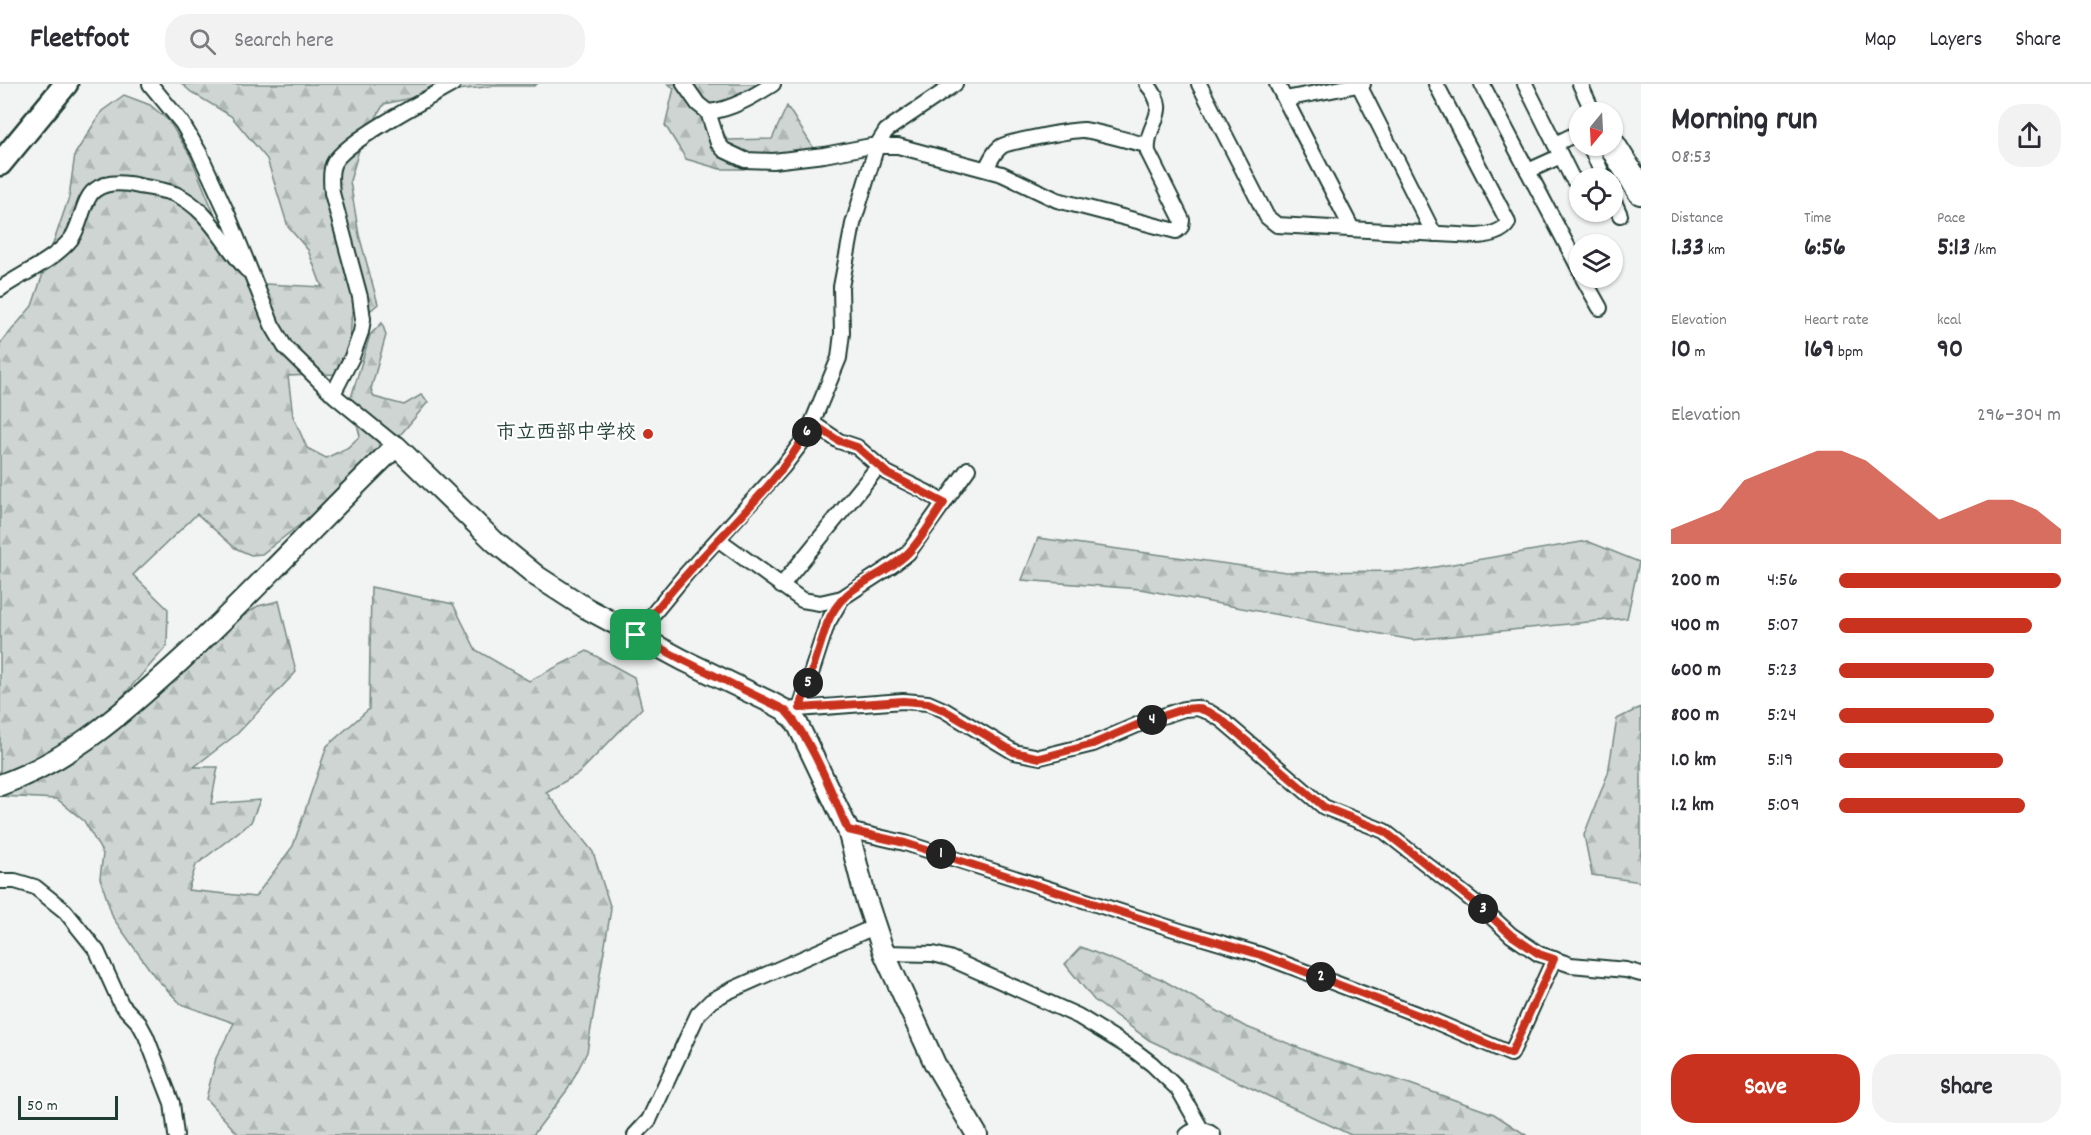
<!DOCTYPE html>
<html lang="en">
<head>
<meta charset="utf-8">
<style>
  :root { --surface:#fff; --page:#f2f2f3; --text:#2b2b33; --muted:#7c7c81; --line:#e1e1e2; --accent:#c8321e }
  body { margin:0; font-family:Dekko,"Klee One",sans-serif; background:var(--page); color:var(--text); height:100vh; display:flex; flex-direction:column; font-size:22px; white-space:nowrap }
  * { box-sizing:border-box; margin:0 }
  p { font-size:20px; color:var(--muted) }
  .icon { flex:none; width:33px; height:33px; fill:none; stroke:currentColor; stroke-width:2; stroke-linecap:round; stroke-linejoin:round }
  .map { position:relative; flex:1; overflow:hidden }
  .drawer { display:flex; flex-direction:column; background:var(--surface); width:450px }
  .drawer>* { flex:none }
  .needle { width:39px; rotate:198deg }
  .fabs { position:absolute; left:1569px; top:18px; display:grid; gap:12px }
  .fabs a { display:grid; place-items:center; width:54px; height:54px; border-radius:50%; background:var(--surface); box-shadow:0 2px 4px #0004; font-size:30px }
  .scale { position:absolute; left:18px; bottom:15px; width:100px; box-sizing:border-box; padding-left:6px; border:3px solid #1f3d34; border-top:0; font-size:16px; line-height:21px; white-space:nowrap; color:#1f3d34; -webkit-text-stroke:4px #fff; paint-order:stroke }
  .pin { position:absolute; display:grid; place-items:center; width:51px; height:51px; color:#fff; margin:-26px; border-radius:12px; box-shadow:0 3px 9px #0006 }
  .km { position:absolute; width:30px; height:30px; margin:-15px; border-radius:50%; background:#222; color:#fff; font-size:16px; line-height:30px; text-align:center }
  .round { display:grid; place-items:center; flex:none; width:63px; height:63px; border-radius:24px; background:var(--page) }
  .headline { display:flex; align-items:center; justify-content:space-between; height:102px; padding:0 30px }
  h1 { font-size:33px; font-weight:700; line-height:45px }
  .stats { display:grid; grid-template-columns:repeat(3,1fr); gap:9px; height:102px; padding:6px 30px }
  .stats div { display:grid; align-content:center }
  .stats b { font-size:26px; font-weight:700 }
  .stats small { font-size:16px; font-weight:400 }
  .stats p { font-size:16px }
  .chart { height:168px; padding:12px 30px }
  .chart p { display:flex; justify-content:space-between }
  .chart svg { width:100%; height:108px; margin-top:6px; fill:var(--accent); opacity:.7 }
  .primary-button { display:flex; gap:12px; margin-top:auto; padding:12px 30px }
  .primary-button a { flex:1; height:69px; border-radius:24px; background:var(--accent); color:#fff; font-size:24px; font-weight:700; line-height:69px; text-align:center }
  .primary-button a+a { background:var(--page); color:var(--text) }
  ul { padding:0 30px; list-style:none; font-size:20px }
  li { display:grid; grid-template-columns:96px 72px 1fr; align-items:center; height:45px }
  li i { height:15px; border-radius:8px; background:var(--accent) }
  header { display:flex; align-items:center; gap:36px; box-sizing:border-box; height:84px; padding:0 30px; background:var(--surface); border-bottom:2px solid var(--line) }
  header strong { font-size:28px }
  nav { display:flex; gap:33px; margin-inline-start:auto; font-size:21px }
  .search { width:420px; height:54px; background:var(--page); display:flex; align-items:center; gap:15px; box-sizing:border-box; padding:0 21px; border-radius:24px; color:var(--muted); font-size:22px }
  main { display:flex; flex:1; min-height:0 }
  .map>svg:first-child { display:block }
</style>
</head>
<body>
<header>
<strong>Fleetfoot</strong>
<div class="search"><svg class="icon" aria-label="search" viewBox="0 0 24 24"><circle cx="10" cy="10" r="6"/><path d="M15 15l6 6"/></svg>Search here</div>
<nav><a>Map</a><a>Layers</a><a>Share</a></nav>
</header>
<main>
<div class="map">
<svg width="1641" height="1051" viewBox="0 0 1641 1051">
  <defs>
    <pattern id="forest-firs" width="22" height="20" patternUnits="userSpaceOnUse" patternTransform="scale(1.5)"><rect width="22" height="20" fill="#ced5d3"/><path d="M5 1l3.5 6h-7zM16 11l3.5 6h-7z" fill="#b0b8b6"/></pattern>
  </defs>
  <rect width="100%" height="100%" fill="#f2f3f3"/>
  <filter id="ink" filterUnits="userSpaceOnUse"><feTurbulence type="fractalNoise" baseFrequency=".0167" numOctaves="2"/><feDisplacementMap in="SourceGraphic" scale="12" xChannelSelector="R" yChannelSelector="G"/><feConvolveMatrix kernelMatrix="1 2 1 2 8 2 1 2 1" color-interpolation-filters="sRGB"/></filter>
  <g filter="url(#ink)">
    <g fill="url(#forest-firs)" stroke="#768984" stroke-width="1.5">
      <path d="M 182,0 L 537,0 L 534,2 L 494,2 L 439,8 L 384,20 L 361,59 L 350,97 L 359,151 L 378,220 L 371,226 L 352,228 L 349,268 L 336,290 L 288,292 L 293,332 L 307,364 L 326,374 L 347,364 L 360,352 L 357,340 L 348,324 L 370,251 L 382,239 L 386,251 L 371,305 L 374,313 L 404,321 L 421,311 L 428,318 L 401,350 L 378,352 L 379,365 L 337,418 L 306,436 L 262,470 L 251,471 L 235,464 L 197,430 L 133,491 L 168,525 L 167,562 L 114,622 L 258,522 L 279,517 L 296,588 L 237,650 L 194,683 L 218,683 L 211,720 L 260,716 L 251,738 L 196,781 L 188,806 L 255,813 L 293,762 L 327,662 L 369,625 L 371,503 L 453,520 L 476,566 L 529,597 L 587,567 L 634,593 L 642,624 L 578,690 L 546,708 L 593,768 L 611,825 L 587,968 L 568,1005 L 533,1051 L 239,1051 L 206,1015 L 216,974 L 234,939 L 181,920 L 155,893 L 113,834 L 100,794 L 103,770 L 84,737 L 57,715 L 0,712 L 0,260 L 32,222 L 69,113 L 75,70 L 102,27 L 124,11 L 150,21 L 169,37 L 190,71 L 214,129 L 247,199 L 322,203 L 308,166 L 288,143 L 267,75 L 231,32 L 191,8 Z"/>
      <path d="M 668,0 L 757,0 L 746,13 L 713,25 L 727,56 L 772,55 L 787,22 L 818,71 L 743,85 L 720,85 L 686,75 L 665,41 L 674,4 Z"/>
      <path d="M 1038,454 L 1286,488 L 1412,487 L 1587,457 L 1639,478 L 1627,534 L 1413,556 L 1140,505 L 1022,496 Z"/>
      <path d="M 1641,623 L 1641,798 L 1592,791 L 1584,751 L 1608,689 L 1617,635 Z"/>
      <path d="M 1081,863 L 1161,895 L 1244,942 L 1323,973 L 1410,1000 L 1494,1030 L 1526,1051 L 1351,1051 L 1149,956 L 1094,916 L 1065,880 Z"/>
    </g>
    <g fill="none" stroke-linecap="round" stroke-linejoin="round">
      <g stroke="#1f3d34" stroke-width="18">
        <g id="street">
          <path d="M 150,0 L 182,39 L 199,68 L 228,131 L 272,241 L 285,263 L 335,312 L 396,362"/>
          <path d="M 684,0 L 698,20 L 708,28 C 731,26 754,12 773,0"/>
          <path d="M 1199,0 L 1267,133 L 1277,141 L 1476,152 C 1487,152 1503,148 1508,139 L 1507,136 L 1436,0"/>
          <path d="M 1277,0 L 1352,145"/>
          <path d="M 1482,0 L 1580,186"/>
          <path d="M 1525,0 L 1571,92 L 1574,96 L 1580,98"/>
          <path d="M 1580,0 L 1593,28"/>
          <path d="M 1359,1 L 1434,150"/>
          <path d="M 1285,15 L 1363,0"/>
          <path d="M 708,28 L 718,59 L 724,66 L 745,76 L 773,77 L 824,71 L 871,62 L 898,62 L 1002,90 L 1057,116 L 1176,147 L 1181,143 L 1182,136 L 1148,68 C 1145,38 1173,30 1147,0"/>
          <path d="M 1555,60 L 1580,48"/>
          <path d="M 1590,62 L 1604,94"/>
          <path d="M 986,85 C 990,77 994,67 1002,62 C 1009,58 1075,45 1084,46 C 1105,49 1126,57 1147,61"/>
          <path d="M 1528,87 L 1561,72"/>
          <path d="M 1612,113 L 1620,131"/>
          <path d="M 1583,194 L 1600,224"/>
          <path d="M 0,205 C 23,189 53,177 71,155 C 81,142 83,114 95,106 C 107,97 126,99 139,102 C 151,104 164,106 175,110 C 209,125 223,160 247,186"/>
          <path d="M 333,310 L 352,273 L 361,248 L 363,235 L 360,213 L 332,109 C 331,100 330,89 333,81 C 341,59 429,14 453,0"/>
          <path d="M 812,339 L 839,357 L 857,363 L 887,389 L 926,408 L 944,419"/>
          <path d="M 719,456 L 802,516 L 820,519 L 842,514 L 891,482 L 908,469 L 968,385"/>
          <path d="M 781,502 L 878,383"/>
          <path d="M 636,551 L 686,490 L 783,383 L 802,358 L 812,339 L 839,274 L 842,249 L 841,203 L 853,140 L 877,61 L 886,47 L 894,41 L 955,0"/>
          <path d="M 800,624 L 827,540 L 842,514"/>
          <path d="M 785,626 L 903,617 L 928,619 L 944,626 L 1014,668 L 1040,673 L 1093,660 L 1144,638 L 1184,625 L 1197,624 L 1209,628 L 1222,636 L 1324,723 L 1384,747 L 1482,824 L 1511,851 L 1539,870 L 1571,881 L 1626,886 L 1641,890"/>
          <path d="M 848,746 L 905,759 L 1180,847 L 1261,871 L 1427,934 L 1511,970 L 1554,875"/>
          <path d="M 0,797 L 15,797 L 35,803 L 65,827 L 97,867 L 121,920 L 139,939 L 146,952 L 172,1019 L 176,1051"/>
          <path d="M 884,869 L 933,870 L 949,874 L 1078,932 L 1135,967 L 1152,980 L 1179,1006 L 1201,1045"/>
          <path d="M 635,1051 L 649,1036 L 698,930 L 711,917 L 729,907 L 874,843"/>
          <path d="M 1187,1051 C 1195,1044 1204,1044 1213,1051"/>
        </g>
      </g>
      <g stroke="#1f3d34" stroke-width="24">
        <path id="secondary" d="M 0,701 C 71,676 124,628 179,578 C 254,509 322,433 396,362 L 495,458 L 538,493 L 586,524 L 683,576 L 770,618 L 785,626 L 797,639 L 848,746 L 865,812 L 884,869 L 935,980 L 977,1051"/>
      </g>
      <g stroke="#1f3d34" stroke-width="27">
        <path id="primary" d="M 0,80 L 66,0"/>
      </g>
      <g stroke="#1f3d34" stroke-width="30">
        <path id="highway" d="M 1612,61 L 1641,107"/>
      </g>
      <use href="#street" stroke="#fff" stroke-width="14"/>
      <use href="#secondary" stroke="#fff" stroke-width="20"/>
      <use href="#primary" stroke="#fff" stroke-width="22"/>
      <use href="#highway" stroke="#fff" stroke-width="26"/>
    </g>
  </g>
  <g fill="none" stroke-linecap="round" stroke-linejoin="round" filter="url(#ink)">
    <g stroke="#fff" stroke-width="12">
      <path id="route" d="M 812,339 L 839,357 L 857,363 L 887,389 L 944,419 C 932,436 921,457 906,471 C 876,498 843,499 827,540 L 800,624 L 903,617 L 928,619 L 944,626 L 1014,668 L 1040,674 L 1093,660 L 1144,638 L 1184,625 L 1197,624 L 1209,628 L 1222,636 L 1324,723 L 1384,747 L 1482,824 L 1511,851 L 1539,870 L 1554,875 L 1511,970 L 1426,934 L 1261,871 L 1180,847 L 905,759 L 848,746 C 831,708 812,655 785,626 L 683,576 L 636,551 C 652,531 668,510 686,491 C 729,442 781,397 812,339 Z"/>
    </g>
    <use href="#route" stroke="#c8321e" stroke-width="8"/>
  </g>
  <circle fill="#c8321e" stroke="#fff" stroke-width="2" cx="648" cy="350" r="6"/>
  <g text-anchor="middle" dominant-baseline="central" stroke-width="4.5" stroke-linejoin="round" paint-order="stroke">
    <g font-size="20" font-weight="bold" fill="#1f3d34" stroke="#fff" text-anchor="end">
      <text x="636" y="350">市立西部中学校</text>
    </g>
  </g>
</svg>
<div class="fabs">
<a><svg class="needle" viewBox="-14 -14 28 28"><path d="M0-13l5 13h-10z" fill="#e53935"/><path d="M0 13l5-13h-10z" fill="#7c7c81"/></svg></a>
<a><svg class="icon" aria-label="locate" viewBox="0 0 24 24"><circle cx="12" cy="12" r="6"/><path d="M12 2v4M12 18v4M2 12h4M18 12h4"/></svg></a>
<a><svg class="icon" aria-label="layers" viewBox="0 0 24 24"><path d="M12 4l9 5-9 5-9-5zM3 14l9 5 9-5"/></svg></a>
</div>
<div class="scale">50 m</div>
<div class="pin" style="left:636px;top:551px;background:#1e9e55"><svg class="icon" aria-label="arrive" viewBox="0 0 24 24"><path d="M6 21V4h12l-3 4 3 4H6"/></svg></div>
<b class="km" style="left:941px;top:770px">1</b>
<b class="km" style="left:1321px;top:893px">2</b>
<b class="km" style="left:1483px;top:825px">3</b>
<b class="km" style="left:1152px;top:636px">4</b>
<b class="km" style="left:808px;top:599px">5</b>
<b class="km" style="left:807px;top:348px">6</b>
</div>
<section class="drawer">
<div class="headline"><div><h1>Morning run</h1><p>08:53</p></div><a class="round"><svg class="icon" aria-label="share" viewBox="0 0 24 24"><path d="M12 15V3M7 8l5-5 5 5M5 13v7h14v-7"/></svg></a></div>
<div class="stats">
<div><p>Distance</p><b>1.33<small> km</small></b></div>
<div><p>Time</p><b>6:56</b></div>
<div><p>Pace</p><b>5:13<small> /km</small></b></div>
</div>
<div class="stats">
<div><p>Elevation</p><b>10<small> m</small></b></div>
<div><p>Heart rate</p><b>169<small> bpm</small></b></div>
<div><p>kcal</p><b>90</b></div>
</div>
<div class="chart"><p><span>Elevation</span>296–304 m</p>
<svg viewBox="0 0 160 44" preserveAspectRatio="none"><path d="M0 44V38L10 34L20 30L30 18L40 14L50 10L60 6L70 6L80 10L90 18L100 26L110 34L120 30L130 26L140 26L150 30L160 38V44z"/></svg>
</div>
<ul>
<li><b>200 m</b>4:56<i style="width:100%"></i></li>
<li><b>400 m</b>5:07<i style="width:87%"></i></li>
<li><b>600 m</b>5:23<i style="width:70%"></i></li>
<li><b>800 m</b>5:24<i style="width:70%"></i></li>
<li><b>1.0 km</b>5:19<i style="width:74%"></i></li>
<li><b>1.2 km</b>5:09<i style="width:84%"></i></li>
</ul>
<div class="primary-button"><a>Save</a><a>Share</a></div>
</section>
</main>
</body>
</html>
